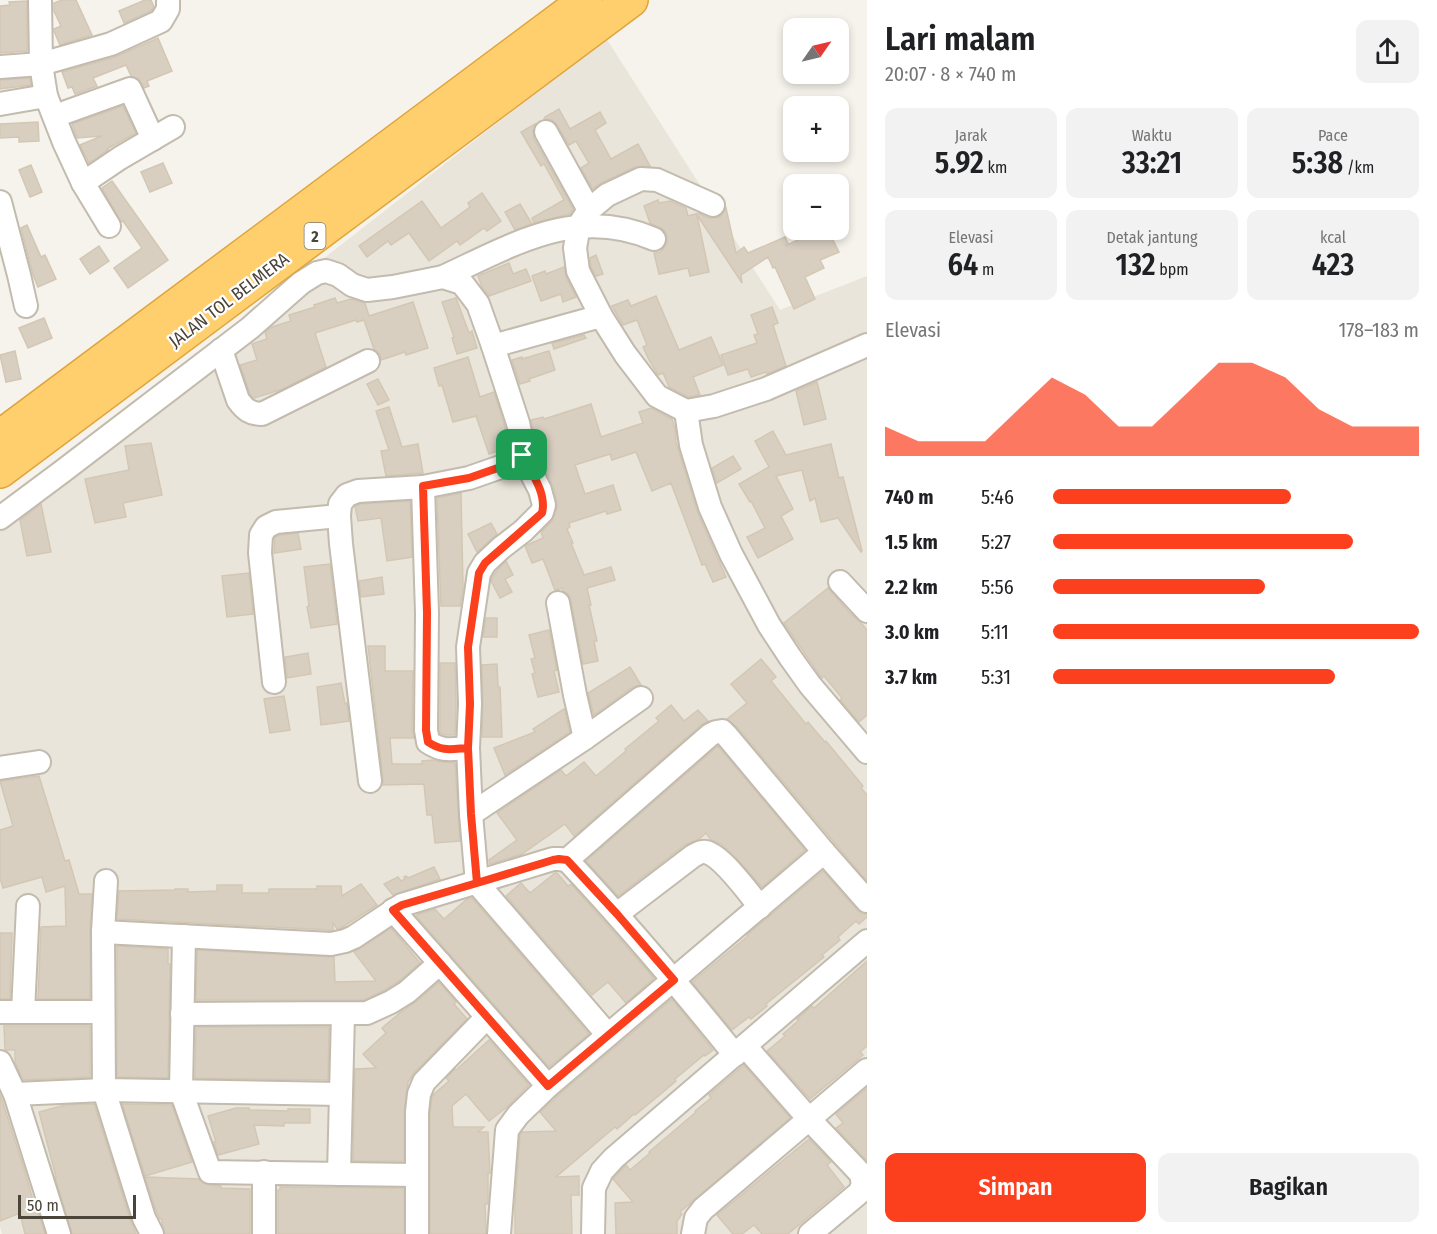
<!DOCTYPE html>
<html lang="id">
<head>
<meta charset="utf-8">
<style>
  :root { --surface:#fff; --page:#f2f2f2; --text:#202124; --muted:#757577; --accent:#fc3f1d }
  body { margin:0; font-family:"Fira Sans Condensed",sans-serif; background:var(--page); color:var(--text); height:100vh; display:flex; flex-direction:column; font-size:22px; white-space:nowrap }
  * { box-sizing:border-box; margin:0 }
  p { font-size:20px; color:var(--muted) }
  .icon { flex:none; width:33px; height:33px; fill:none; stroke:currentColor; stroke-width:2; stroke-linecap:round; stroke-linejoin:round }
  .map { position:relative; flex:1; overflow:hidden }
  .details { display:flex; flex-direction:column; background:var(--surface); width:570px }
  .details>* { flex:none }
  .needle { width:39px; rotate:56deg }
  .controls { position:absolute; left:783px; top:18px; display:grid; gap:12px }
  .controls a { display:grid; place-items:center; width:66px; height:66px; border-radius:12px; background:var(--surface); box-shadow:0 3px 9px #0003; font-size:30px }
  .scale { position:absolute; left:18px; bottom:15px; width:118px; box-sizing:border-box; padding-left:6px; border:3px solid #4b4439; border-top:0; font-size:16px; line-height:21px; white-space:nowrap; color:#4b4439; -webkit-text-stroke:4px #fff; paint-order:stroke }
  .pin { position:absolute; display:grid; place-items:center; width:51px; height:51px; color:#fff; margin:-26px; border-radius:12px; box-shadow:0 3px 9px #0006 }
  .round { display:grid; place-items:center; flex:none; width:63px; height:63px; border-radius:12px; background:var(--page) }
  .headline { display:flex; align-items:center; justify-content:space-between; height:102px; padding:0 18px }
  h1 { font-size:33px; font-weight:600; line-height:45px }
  .stats { display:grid; grid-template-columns:repeat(3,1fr); gap:9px; height:102px; padding:6px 18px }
  .stats div { display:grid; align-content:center; border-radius:12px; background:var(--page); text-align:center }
  .stats b { font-size:30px; font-weight:600 }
  .stats small { font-size:16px; font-weight:400 }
  .stats p { font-size:16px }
  .chart { height:168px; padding:12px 18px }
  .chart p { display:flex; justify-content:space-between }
  .chart svg { width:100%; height:108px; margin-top:6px; fill:var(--accent); opacity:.7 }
  .cta { display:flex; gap:12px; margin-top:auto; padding:12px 18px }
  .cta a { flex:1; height:69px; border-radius:12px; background:var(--accent); color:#fff; font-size:24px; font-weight:600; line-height:69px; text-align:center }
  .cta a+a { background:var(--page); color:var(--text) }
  ul { padding:0 18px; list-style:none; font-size:20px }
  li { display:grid; grid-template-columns:96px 72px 1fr; align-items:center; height:45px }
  li i { height:15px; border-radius:8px; background:var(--accent) }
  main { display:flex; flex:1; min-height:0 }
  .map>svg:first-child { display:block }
</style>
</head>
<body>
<main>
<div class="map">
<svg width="867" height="1234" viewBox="0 0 867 1234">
  <rect width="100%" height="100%" fill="#f6f3ec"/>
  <path fill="#eae5da" d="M 606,38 L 780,310 L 867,276 L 867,1234 L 2,1234 L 0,1227 L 0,511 Z"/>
  <g fill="#d8cfc1" stroke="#d3c7b4" stroke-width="1.5">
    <path d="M 62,0 L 76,0 L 92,35 L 60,45 L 54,31 L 54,29 L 61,26 L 54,11 L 54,3 Z"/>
    <path d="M 145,0 L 151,0 L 154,7 L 151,11 L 124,23 L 119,11 Z"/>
    <path d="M 27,1 L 27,51 L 0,53 L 0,6 L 10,5 L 9,2 Z"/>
    <path d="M 158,38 L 172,71 L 147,81 L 149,86 L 144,88 L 139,79 L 131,76 L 126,65 L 93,78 L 97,86 L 75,94 L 72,87 L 68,88 L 62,72 L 115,57 Z"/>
    <path d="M 30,78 L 31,85 L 0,89 L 0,80 Z"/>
    <path d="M 123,106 L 136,133 L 107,149 L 108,150 L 89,163 L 80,145 L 102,136 L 77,138 L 72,124 Z"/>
    <path d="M 559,109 L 570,129 L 600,112 L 606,123 L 595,130 L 611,159 L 638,144 L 650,166 L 635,167 L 601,183 L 593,189 L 581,168 L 589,163 L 576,141 L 569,145 L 557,125 L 552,120 L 544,119 L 545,117 Z"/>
    <path d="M 38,122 L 39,141 L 19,142 L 19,137 L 0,138 L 0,124 Z"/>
    <path d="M 535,124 L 533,131 L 534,139 L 573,209 L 570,214 L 534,223 L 532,218 L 564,200 L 544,164 L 541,166 L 521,132 Z"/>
    <path d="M 163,163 L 172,183 L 150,192 L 141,172 Z"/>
    <path d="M 31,165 L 42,192 L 30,197 L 19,170 Z"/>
    <path d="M 112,181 L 168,260 L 128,288 L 114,268 L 142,248 L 123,221 L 121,222 L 102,188 Z"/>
    <path d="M 482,193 L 501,221 L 487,231 L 484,228 L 460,245 L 457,241 L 429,261 L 409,233 L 391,245 L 388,241 L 367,257 L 359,246 L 422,201 L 441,228 L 470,207 L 468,203 Z"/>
    <path d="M 658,200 L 659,203 L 670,201 L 686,208 L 688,216 L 699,213 L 708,218 L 715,218 L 721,216 L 726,208 L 736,253 L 744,247 L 748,253 L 785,237 L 788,243 L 785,246 L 813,233 L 812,230 L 828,230 L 839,252 L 820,260 L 824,268 L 805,277 L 815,299 L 794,309 L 775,267 L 773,268 L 768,257 L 741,275 L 742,283 L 697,215 L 709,272 L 690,276 L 688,268 L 659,274 L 654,253 L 660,252 L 663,249 L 667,243 L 667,236 L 664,230 L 650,223 L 644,206 Z"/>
    <path d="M 520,204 L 532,224 L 515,230 L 505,212 Z"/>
    <path d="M 27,225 L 41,257 L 45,255 L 56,279 L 38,287 L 33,275 L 21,228 Z"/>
    <path d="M 99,246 L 109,261 L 90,274 L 80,259 Z"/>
    <path d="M 596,255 L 603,274 L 596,276 L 591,267 L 590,258 Z"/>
    <path d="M 509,263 L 513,274 L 526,269 L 531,281 L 489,296 L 482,287 L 478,276 Z"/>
    <path d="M 564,267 L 566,277 L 576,297 L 563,302 L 561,294 L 541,301 L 532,276 L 545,271 L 546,274 Z"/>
    <path d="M 656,296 L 679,350 L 711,337 L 718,353 L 723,365 L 693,377 L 700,395 L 688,397 L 669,387 L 663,373 L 658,375 L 649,360 L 643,347 L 647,345 L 637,320 L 623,325 L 612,306 L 628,300 L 631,306 Z"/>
    <path d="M 335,298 L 337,303 L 351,299 L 365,303 L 369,316 L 413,302 L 428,348 L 406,355 L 405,352 L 381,360 L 380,354 L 374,349 L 364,320 L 357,322 L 356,320 L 315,333 L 326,367 L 283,389 L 254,398 L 250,394 L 240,365 L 257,360 L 252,344 L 267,339 L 265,332 L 272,327 L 291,321 L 289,315 L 315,307 L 314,305 Z"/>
    <path d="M 456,298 L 469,333 L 472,331 L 477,348 L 457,354 L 452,338 L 454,337 L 442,302 Z"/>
    <path d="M 772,307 L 778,323 L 773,325 L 786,366 L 767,374 L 766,372 L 751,377 L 748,369 L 728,375 L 721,355 L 757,343 L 754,335 L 758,334 L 751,315 Z"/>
    <path d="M 44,318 L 52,338 L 28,348 L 19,328 Z"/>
    <path d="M 584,335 L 586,338 L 554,349 L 552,343 Z"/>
    <path d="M 15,351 L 21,379 L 6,382 L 0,355 Z"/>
    <path d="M 549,351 L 555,370 L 529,379 L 530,381 L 520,384 L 512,360 L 522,357 L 522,359 Z"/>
    <path d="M 468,357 L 480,397 L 494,392 L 505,427 L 508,447 L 489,454 L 476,416 L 453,422 L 442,385 L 439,386 L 434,368 Z"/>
    <path d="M 378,379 L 389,400 L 378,405 L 367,384 Z"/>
    <path d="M 817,382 L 826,419 L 804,425 L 796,391 Z"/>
    <path d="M 591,404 L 601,437 L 643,423 L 639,412 L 651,408 L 672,419 L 675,429 L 676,439 L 675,439 L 697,511 L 726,577 L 713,582 L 705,564 L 702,565 L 671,483 L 652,491 L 636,452 L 612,460 L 610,454 L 575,465 L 585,494 L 613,485 L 621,510 L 607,514 L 606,511 L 569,523 L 570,527 L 567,529 L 573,543 L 571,543 L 584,575 L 611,567 L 615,580 L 587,588 L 591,605 L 589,605 L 597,641 L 594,641 L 598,661 L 583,664 L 571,601 L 569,595 L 563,591 L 563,588 L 555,590 L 543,559 L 532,563 L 525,546 L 543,538 L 541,532 L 552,521 L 557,508 L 557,502 L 553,486 L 536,452 L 535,438 L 531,420 L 543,417 L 544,419 Z"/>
    <path d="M 389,407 L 402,447 L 418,444 L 423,473 L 386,476 L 381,451 L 389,450 L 376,411 Z"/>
    <path d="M 773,431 L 786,455 L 831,444 L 839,478 L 843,477 L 862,551 L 861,552 L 838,518 L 821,522 L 815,498 L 810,501 L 802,470 L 776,476 L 793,509 L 781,516 L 793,539 L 758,558 L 747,537 L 765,528 L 751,501 L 750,502 L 739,484 L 769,467 L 755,441 Z"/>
    <path d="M 151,443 L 162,495 L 123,503 L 126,517 L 95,523 L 85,479 L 129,470 L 125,446 Z"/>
    <path d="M 733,456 L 741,469 L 717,483 L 712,468 Z"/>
    <path d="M 461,493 L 463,587 L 460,606 L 441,606 L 437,498 Z"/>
    <path d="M 410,501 L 412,557 L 387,561 L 381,518 L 358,521 L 355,506 L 361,504 Z"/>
    <path d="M 41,504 L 51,552 L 27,556 L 20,520 Z"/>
    <path d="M 491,523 L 497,534 L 477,552 L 468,534 Z"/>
    <path d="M 298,533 L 301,549 L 274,553 L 275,537 L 280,535 Z"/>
    <path d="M 506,561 L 513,575 L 505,579 L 512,592 L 500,598 L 491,581 L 492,578 L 496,572 Z"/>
    <path d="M 330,564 L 337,624 L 311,628 L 307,607 L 309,606 L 304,567 Z"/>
    <path d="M 249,573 L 253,614 L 227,617 L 222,576 Z"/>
    <path d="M 382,577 L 384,594 L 361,597 L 359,581 Z"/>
    <path d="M 828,588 L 848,611 L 861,623 L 867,630 L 867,715 L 859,722 L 840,700 L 842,698 L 824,676 L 822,678 L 821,677 L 784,623 Z"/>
    <path d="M 486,618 L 497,618 L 497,637 L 483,637 Z"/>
    <path d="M 549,630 L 557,670 L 554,671 L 559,692 L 538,697 L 532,674 L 535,673 L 531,659 L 535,658 L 529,635 Z"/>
    <path d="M 368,646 L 385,646 L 385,671 L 413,671 L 412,730 L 414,738 L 390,738 L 392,764 L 422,764 L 422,761 L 433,760 L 441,762 L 455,763 L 460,841 L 435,843 L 432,815 L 427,815 L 424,784 L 383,785 L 383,779 Z"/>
    <path d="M 308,653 L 311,674 L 287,678 L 285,657 Z"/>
    <path d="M 761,659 L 776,677 L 771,681 L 784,697 L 806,724 L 808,722 L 825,742 L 826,741 L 863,786 L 861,788 L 867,795 L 867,881 L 737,727 L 727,719 L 747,703 L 731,684 Z"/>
    <path d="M 440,663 L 455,663 L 456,704 L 455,735 L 445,735 L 440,733 Z"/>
    <path d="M 497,664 L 498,687 L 500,687 L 502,737 L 482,737 L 483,705 L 482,665 Z"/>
    <path d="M 630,667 L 641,685 L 633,687 L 594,715 L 588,693 Z"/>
    <path d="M 341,683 L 345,704 L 347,703 L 349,721 L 321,725 L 317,687 Z"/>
    <path d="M 284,696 L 290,730 L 270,733 L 264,699 Z"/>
    <path d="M 671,705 L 684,721 L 698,710 L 708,721 L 701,725 L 574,836 L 565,824 L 522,854 L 490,864 L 489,860 L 517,840 L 497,813 L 561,770 L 566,776 L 584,762 L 596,776 L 626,751 L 625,749 L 659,721 L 656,718 Z"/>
    <path d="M 564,709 L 570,732 L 505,775 L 494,748 L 535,732 L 533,729 Z"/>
    <path d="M 718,746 L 805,850 L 762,887 L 736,858 L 721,844 L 711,840 L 706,833 L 699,839 L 685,845 L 618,896 L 586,861 Z"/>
    <path d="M 39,776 L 65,861 L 69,860 L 79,894 L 92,894 L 90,932 L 90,999 L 38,999 L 41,927 L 66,926 L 65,886 L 46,892 L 42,877 L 3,888 L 0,878 L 0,830 L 13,826 L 0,781 Z"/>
    <path d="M 434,867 L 440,879 L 393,895 L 384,884 L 398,877 L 401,881 L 405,879 L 404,877 L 406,876 L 408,878 Z"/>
    <path d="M 823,871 L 857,910 L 862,914 L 867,914 L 867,917 L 859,924 L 856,921 L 838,937 L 840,940 L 822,955 L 824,957 L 766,1004 L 767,1006 L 751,1019 L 749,1017 L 732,1030 L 692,982 L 748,936 L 747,935 Z"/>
    <path d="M 555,873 L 557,873 L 568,886 L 571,884 L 654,978 L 626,1003 L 608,982 L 592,995 L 506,896 L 521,883 L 530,893 Z"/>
    <path d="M 361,884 L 377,905 L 341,928 L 337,929 L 333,923 L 333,930 L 330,930 L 117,919 L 119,891 L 175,890 L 175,889 L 188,889 L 188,892 L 217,891 L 217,885 L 242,885 L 242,893 L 269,893 L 269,889 L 317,889 L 317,886 L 341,886 L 342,896 Z"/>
    <path d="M 472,898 L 589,1034 L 549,1067 L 416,916 L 419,914 L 435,909 L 444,919 L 466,900 Z"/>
    <path d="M 391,928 L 420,963 L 399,981 L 385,990 L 364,1000 L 196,1000 L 197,950 L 334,957 L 335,982 L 376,981 L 354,952 Z"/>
    <path d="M 0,933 L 12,933 L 10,999 L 0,999 Z"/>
    <path d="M 117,946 L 168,949 L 168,964 L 170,964 L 168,1078 L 117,1077 Z"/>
    <path d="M 867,961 L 867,1046 L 860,1052 L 863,1055 L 810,1099 L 767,1051 L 785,1036 L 783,1034 L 799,1020 L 797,1019 L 812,1006 L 814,1008 Z"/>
    <path d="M 439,982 L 456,1002 L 454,1004 L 467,1019 L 414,1073 L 408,1082 L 404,1112 L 404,1161 L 353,1161 L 355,1069 L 376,1068 L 363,1054 L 386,1033 L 382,1028 L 401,1012 L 416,1002 Z"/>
    <path d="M 672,999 L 713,1050 L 705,1056 L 704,1055 L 675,1079 L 676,1081 L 662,1093 L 635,1115 L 634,1114 L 617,1129 L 615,1127 L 556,1177 L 579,1176 L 579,1195 L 571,1195 L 572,1234 L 515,1234 L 515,1204 L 520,1135 L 522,1132 L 556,1131 L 540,1112 L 561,1093 Z"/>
    <path d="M 4,1026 L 90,1026 L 90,1077 L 23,1080 L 15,1062 L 15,1050 L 5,1050 Z"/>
    <path d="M 196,1027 L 329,1027 L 328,1080 L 195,1078 Z"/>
    <path d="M 489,1040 L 529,1085 L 507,1107 L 489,1121 L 466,1094 L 452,1106 L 453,1127 L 484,1127 L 478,1132 L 488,1132 L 490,1173 L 488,1173 L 488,1204 L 485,1204 L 486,1234 L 430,1234 L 430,1113 L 432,1097 L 434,1094 L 449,1081 L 446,1078 L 455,1069 L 456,1070 Z"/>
    <path d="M 744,1065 L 790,1118 L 680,1212 L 682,1214 L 677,1221 L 677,1234 L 616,1234 L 615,1203 L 633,1202 L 613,1179 L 626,1165 L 630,1170 L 650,1153 L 649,1152 L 696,1112 L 695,1111 L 711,1098 L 709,1095 Z"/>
    <path d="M 867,1088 L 867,1161 L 836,1128 L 843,1123 L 836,1114 Z"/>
    <path d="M 0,1094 L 25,1172 L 33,1200 L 34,1200 L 45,1234 L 25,1234 L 20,1213 L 0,1221 Z"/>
    <path d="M 94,1104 L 131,1222 L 136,1234 L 72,1234 L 55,1177 L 56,1177 L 39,1112 L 65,1105 Z"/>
    <path d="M 122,1104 L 172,1105 L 192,1162 L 145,1176 Z"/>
    <path d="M 236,1108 L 249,1108 L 250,1110 L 288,1111 L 288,1109 L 310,1109 L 310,1123 L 284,1123 L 284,1126 L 254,1125 L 259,1144 L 218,1155 L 214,1142 L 216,1142 L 208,1116 Z"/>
    <path d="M 809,1139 L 831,1162 L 827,1165 L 844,1187 L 788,1234 L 762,1234 L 754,1225 L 742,1234 L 733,1234 L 717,1215 Z"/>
    <path d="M 145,1177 L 199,1179 L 203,1183 L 210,1185 L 221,1186 L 221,1188 L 250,1189 L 250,1234 L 165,1234 L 162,1223 L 162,1219 L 160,1219 L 157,1213 Z"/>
    <path d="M 280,1187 L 404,1188 L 404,1234 L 278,1234 L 278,1190 L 280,1190 Z"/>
  </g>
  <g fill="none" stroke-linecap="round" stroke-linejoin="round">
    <g stroke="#c2bbae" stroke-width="26">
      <g id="minor">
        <path d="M 40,0 L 41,64 L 46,96 L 64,142 L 83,183 L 109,226"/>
        <path d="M 0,67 L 41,64 L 111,44 L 161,21 L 168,9 L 168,0"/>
        <path d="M 0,104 L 46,96"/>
        <path d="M 55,116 L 130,89 L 153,139"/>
        <path d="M 546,132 L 589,210"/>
        <path d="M 83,183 L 120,158 L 173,127"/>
        <path d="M 0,202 L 19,275 L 26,306"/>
        <path d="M 713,205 L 657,180 L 641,179 L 607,195 L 589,210 L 579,225 L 575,248 L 578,271 L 601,316 L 625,354 L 657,396 L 686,411 L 714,406 L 766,389 L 867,345"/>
        <path d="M 443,277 C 513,245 576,205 654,239"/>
        <path d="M 493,346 L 601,316"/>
        <path d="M 221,350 L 238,400 C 245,410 251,414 262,414 L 368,361"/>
        <path d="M 686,411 L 691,445 L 710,507 L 731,554 L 769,625 L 790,657 L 810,685 L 867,752"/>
        <path d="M 423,487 L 427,613 L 426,730 L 428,742 C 443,752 451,749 468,748"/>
        <path d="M 0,518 L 63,471 L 250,328 L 301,283 L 317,273 L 326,271 L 338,275 L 352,285 L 367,290 L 393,287 L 443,277 L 462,283 L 478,304 L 493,346 L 518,423 L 522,441 L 522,455 L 540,490 L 544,505 L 542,512 L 523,531 L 501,548 L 485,563 L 479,573 L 468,647 L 470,704 L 468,748 L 471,814 L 477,883 L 608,1035"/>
        <path d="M 840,582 L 867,611"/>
        <path d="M 558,603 L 575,695 L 585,738"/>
        <path d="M 274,682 L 260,553 L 261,535 L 266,527 L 276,522 L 339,516"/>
        <path d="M 0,768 L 39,762"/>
        <path d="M 370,781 L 341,544 L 339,516 L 340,504 L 347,495 L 358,491 L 423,487 L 469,478 L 515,462 L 522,455"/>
        <path d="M 471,814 L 585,738 L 641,698"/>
        <path d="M 567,860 C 626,923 681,988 735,1055"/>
        <path d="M 106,881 L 103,932 L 104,1090 L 144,1218 L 152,1234"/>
        <path d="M 393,910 L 548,1086"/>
        <path d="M 617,914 L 693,856 C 697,854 701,851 706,852 C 722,856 749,893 760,907"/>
        <path d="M 103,932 L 331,944 L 345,941 L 354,937 L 402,905 L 553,859 L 559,859 L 567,860 L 710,735 L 716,732 L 722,731 L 727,736 L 824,852 L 867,901"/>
        <path d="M 184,936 L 181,1091 L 210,1172 L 417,1175"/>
        <path d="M 0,1012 L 103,1012"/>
        <path d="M 23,1012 L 28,906"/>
        <path d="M 182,1014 L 367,1013 L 391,1002 L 407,992 L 440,963"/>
        <path d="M 745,1046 L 809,1119 L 861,1174 L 863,1185 L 859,1193 L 810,1234"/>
        <path d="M 0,1062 L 15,1094 L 59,1234"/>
        <path d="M 15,1094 L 104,1090 L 341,1094"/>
        <path d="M 264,1172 L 264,1234"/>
        <path d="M 339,1174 L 343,1014"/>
        <path d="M 417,1234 L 417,1112 L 419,1094 L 424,1082 L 487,1017"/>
        <path d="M 499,1234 L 507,1130 L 518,1115 L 548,1086 L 824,852"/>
        <path d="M 593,1234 L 594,1188 L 602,1171 L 614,1158 L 867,941"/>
        <path d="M 693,1234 L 696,1218 L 703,1209 L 867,1070"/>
      </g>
    </g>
    <g stroke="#e0a43c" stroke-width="36">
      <g id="highway">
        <path d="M 0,437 L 586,0"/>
        <path d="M 0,471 L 631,0"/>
      </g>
    </g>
    <use href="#minor" stroke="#fff" stroke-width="22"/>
    <use href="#highway" stroke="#ffcf6e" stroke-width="33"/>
  </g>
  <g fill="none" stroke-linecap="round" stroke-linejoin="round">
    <g stroke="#fff" stroke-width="12">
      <path id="route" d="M 522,455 C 531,472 547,493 542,513 L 485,563 L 479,573 L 468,647 L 470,704 L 468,748 L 471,814 L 477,883 L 402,905 L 393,910 L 548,1086 L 674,980 L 617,914 L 567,860 L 559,859 L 553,860 L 477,883 L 471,814 L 468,748 C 451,749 443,752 428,742 L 426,730 L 427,613 L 423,486 L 469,478 L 515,462 L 522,455"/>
    </g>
    <use href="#route" stroke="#fc3f1d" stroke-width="8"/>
  </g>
  <g text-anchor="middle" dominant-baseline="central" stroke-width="4.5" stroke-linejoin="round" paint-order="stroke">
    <rect fill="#fff" stroke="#817c74" stroke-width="1.5" x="304.5" y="223" width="21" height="26" rx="4.5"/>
    <g font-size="16" font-weight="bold" fill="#4b4439">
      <text x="315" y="236">2</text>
    </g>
    <g font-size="18" fill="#4b4439" stroke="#fff">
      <text transform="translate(229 300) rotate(-37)">JALAN TOL BELMERA</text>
    </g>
  </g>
</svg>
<div class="controls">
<a><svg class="needle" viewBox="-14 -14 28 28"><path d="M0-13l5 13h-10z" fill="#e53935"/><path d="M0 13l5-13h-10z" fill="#757577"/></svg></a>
<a>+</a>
<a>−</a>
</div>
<div class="scale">50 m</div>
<div class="pin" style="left:522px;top:455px;background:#1e9e55"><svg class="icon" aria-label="arrive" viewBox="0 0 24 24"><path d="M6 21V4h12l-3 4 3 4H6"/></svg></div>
</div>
<section class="details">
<div class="headline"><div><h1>Lari malam</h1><p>20:07 · 8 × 740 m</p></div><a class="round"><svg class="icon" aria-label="share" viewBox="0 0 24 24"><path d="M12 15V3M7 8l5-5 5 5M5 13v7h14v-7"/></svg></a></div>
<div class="stats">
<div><p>Jarak</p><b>5.92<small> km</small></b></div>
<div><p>Waktu</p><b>33:21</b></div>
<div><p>Pace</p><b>5:38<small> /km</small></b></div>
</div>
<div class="stats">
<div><p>Elevasi</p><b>64<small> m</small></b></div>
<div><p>Detak jantung</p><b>132<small> bpm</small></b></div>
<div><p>kcal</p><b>423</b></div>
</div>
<div class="chart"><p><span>Elevasi</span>178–183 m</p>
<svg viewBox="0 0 160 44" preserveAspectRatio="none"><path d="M0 44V32L10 38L20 38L30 38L40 25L50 12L60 19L70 32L80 32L90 19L100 6L110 6L120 12L130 25L140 32L150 32L160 32V44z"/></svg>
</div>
<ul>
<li><b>740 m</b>5:46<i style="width:65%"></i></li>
<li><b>1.5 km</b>5:27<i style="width:82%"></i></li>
<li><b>2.2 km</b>5:56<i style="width:58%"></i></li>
<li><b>3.0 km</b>5:11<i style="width:100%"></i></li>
<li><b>3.7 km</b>5:31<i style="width:77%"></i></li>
</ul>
<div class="cta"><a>Simpan</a><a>Bagikan</a></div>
</section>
</main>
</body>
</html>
